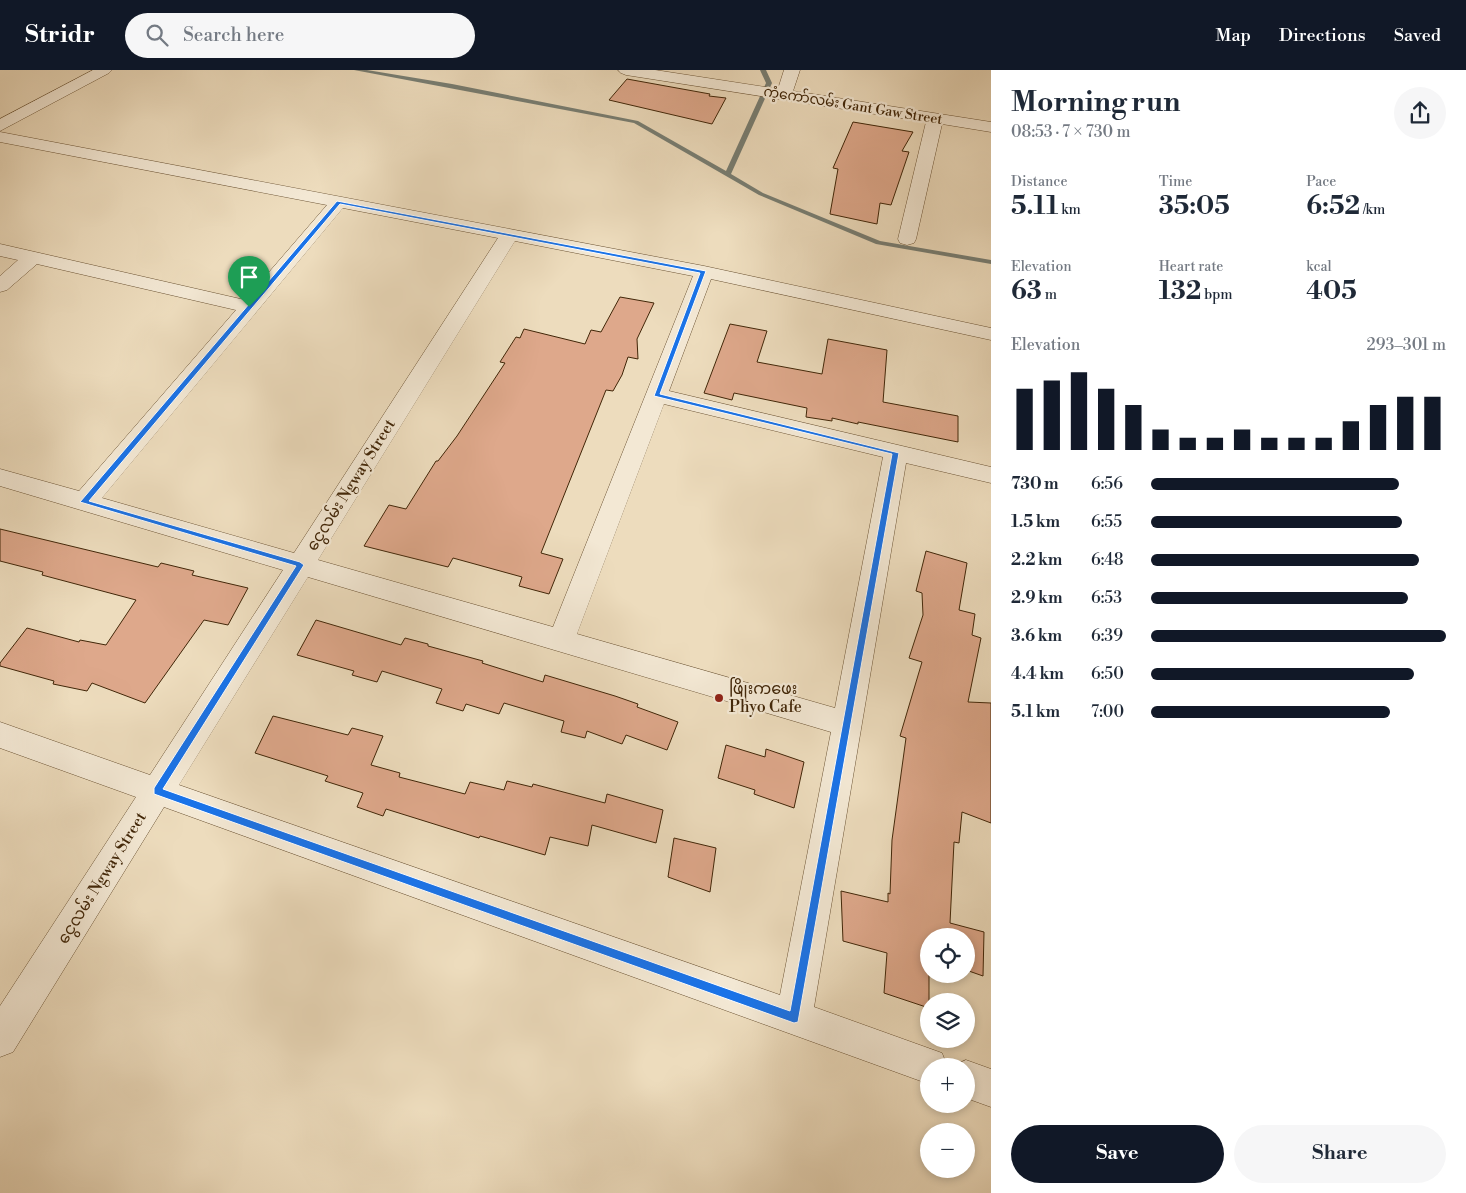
<!DOCTYPE html>
<html lang="en">
<head>
<meta charset="utf-8">
<style>
  :root { --surface:#fff; --page:#f6f6f7; --text:#1f2937; --muted:#747a83; --accent:#111827 }
  body { margin:0; font-family:"Libre Bodoni","Noto Sans Myanmar",serif; background:var(--page); color:var(--text); height:100vh; display:flex; flex-direction:column; font-size:19px; white-space:nowrap }
  * { box-sizing:border-box; margin:0 }
  p { font-size:16px; color:var(--muted) }
  .icon { flex:none; width:28px; height:28px; fill:none; stroke:currentColor; stroke-width:2; stroke-linecap:round; stroke-linejoin:round }
  .map { position:relative; flex:1; overflow:hidden }
  .drawer { display:flex; flex-direction:column; background:var(--surface); width:475px }
  .drawer>* { flex:none }
  .controls { position:absolute; left:920px; top:858px; display:grid; gap:10px }
  .controls a { display:grid; place-items:center; width:55px; height:55px; border-radius:50%; background:var(--surface); box-shadow:0 2px 8px #0003; font-size:25px }
  .pin { position:absolute; display:grid; place-items:center; width:42px; height:42px; color:#fff; margin:-51px -21px; border-radius:50% 50% 50% 0; rotate:-45deg; box-shadow:0 0 5px #0007 }
  .pin .icon { rotate:45deg }
  .round { display:grid; place-items:center; flex:none; width:52px; height:52px; border-radius:26px; background:var(--page) }
  .headline { display:flex; align-items:center; justify-content:space-between; height:85px; padding:0 20px }
  h1 { font-size:28px; font-weight:800; line-height:38px }
  .figures { display:grid; grid-template-columns:repeat(3,1fr); gap:8px; height:85px; padding:5px 20px }
  .figures div { display:grid; align-content:center }
  .figures b { font-size:25px; font-weight:800 }
  .figures small { font-size:14px; font-weight:400 }
  .figures p { font-size:14px }
  .chart { height:140px; padding:10px 20px }
  .chart p { display:flex; justify-content:space-between }
  .chart svg { width:100%; height:90px; margin-top:5px; stroke:var(--accent); stroke-width:6 }
  .primary-button { display:flex; gap:10px; margin-top:auto; padding:10px 20px }
  .primary-button a { flex:1; height:58px; border-radius:30px; background:var(--accent); color:#fff; font-size:20px; font-weight:800; line-height:58px; text-align:center }
  .primary-button a+a { background:var(--page); color:var(--text) }
  ul { padding:0 20px; list-style:none; font-size:16px }
  li { display:grid; grid-template-columns:80px 60px 1fr; align-items:center; height:38px }
  li i { height:12px; border-radius:6px; background:var(--accent) }
  header { display:flex; align-items:center; gap:30px; box-sizing:border-box; height:70px; padding:0 25px; background:var(--accent); color:#fff }
  header strong { font-size:24px }
  nav { display:flex; gap:28px; margin-inline-start:auto; font-size:18px }
  .search { width:350px; height:45px; background:var(--page); display:flex; align-items:center; gap:12px; box-sizing:border-box; padding:0 18px; border-radius:28px; color:var(--muted); font-size:19px }
  main { display:flex; flex:1; min-height:0 }
  .map>svg:first-child { display:block }
</style>
</head>
<body>
<header>
<strong>Stridr</strong>
<div class="search"><svg class="icon" aria-label="search" viewBox="0 0 24 24"><circle cx="10" cy="10" r="6"/><path d="M15 15l6 6"/></svg>Search here</div>
<nav><a>Map</a><a>Directions</a><a>Saved</a></nav>
</header>
<main>
<div class="map">
<svg width="991" height="1123" viewBox="0 0 991 1123">
  <rect width="100%" height="100%" fill="#eddcbd"/>
  <filter id="stains"><feTurbulence type="fractalNoise" baseFrequency=".004" numOctaves="4"/><feColorMatrix values="0 0 0 0 .2 0 0 0 0 .09 0 0 0 0 .02 0 0 0 .5 -.17"/></filter>
  <radialGradient id="worn" r=".72"><stop offset=".6" stop-color="#630" stop-opacity="0"/><stop offset="1" stop-color="#630" stop-opacity=".3"/></radialGradient>
  <g fill="none" stroke-linecap="round" stroke-linejoin="round">
    <path fill="#787e73" fill-rule="evenodd" d="M 354,0 L 367,0 L 452,14 L 638,51 L 726,101 L 766,13 L 760,0 L 766,0 L 772,13 L 731,104 L 763,123 L 880,171 L 991,190 L 991,194 L 876,174 L 759,125 L 634,53 Z"/>
  </g>
  <g fill="#dea88b" stroke="#412608">
    <path d="M 627,9 L 710,24 L 709,26 L 726,28 L 712,54 L 609,30 Z"/>
    <path d="M 853,52 L 913,62 L 902,81 L 909,82 L 891,135 L 880,133 L 877,154 L 830,144 L 838,99 L 833,98 Z"/>
    <path d="M 620,227 L 654,233 L 637,269 L 638,289 L 628,287 L 622,305 L 613,321 L 606,320 L 541,483 L 563,489 L 549,524 L 519,516 L 522,507 L 453,488 L 448,497 L 364,476 L 389,435 L 406,439 L 436,391 L 438,391 L 457,366 L 505,293 L 500,292 L 516,267 L 520,268 L 524,259 L 585,274 L 591,260 L 601,262 Z"/>
    <path d="M 730,254 L 767,261 L 757,292 L 822,304 L 828,269 L 887,280 L 883,332 L 958,346 L 958,372 L 858,352 L 858,354 L 832,348 L 832,351 L 806,347 L 807,338 L 734,323 L 732,330 L 704,323 Z"/>
    <path d="M 0,459 L 158,497 L 161,493 L 194,501 L 192,505 L 248,518 L 228,555 L 204,550 L 145,633 L 92,613 L 87,621 L 53,614 L 54,611 L 0,596 L 0,593 L 27,558 L 79,572 L 80,570 L 106,575 L 136,530 L 42,505 L 43,502 L 0,491 Z"/>
    <path d="M 926,481 L 967,493 L 959,540 L 975,544 L 972,565 L 981,568 L 968,632 L 991,633 L 991,753 L 962,742 L 959,773 L 954,772 L 950,853 L 984,862 L 983,906 L 966,900 L 966,866 L 929,866 L 929,938 L 884,923 L 887,883 L 843,871 L 841,821 L 888,832 L 888,823 L 890,824 L 892,770 L 906,668 L 900,666 L 922,592 L 909,588 L 923,545 L 922,523 L 916,521 Z"/>
    <path d="M 316,550 L 401,575 L 405,568 L 428,574 L 428,576 L 483,591 L 482,593 L 543,612 L 545,605 L 615,626 L 638,634 L 637,637 L 678,652 L 667,680 L 626,665 L 622,674 L 587,661 L 585,668 L 561,662 L 564,651 L 504,633 L 499,644 L 466,634 L 463,641 L 436,633 L 442,619 L 382,601 L 377,612 L 352,605 L 354,601 L 297,585 Z"/>
    <path d="M 273,646 L 348,665 L 352,658 L 383,666 L 371,695 L 400,703 L 399,707 L 465,724 L 470,712 L 504,720 L 507,711 L 532,717 L 533,714 L 605,733 L 607,724 L 663,740 L 656,773 L 592,755 L 588,776 L 550,767 L 545,785 L 480,766 L 479,768 L 386,739 L 383,746 L 357,737 L 363,723 L 325,711 L 328,706 L 255,683 Z"/>
    <path d="M 726,675 L 765,687 L 766,679 L 804,692 L 794,738 L 754,724 L 755,720 L 718,708 Z"/>
    <path d="M 674,768 L 716,778 L 710,822 L 668,807 Z"/>
  </g>
  <g fill="none" stroke-linecap="round" stroke-linejoin="round">
    <g stroke="#6c5435" stroke-width="1">
      <g id="minor">
        <path d="M 93,0 L 112,0 L 109,3 L 0,61 L 0,49 Z"/>
        <path d="M 618,0 L 655,0 L 778,19 L 784,0 L 800,0 L 793,21 L 991,52 L 991,62 L 942,54 L 916,169 L 914,173 L 907,175 L 900,173 L 898,169 L 926,52 L 626,5 L 621,3 Z"/>
        <path d="M 0,62 L 704,196 L 991,258 L 991,270 L 711,209 L 669,321 L 991,397 L 991,413 L 906,393 L 814,937 L 942,983 L 947,996 L 929,996 L 929,1014 L 164,737 L 13,982 L 0,987 L 0,936 L 136,727 L 0,678 L 0,652 L 150,705 L 283,500 L 0,416 L 0,399 L 79,421 L 236,240 L 37,194 L 7,220 L 0,222 L 0,206 L 18,190 L 0,186 L 0,174 L 245,230 L 327,135 L 0,72 ZM 343,138 L 498,168 L 294,483 L 102,428 ZM 515,171 L 693,206 L 553,557 L 318,490 ZM 664,334 L 883,387 L 835,638 L 577,564 ZM 308,507 L 831,662 L 780,925 L 179,715 Z"/>
        <path d="M 966,990 L 991,999 L 991,1037 L 966,1028 L 966,996 L 953,996 Z"/>
      </g>
    </g>
    <use href="#minor" fill="#f3e8d4" fill-rule="evenodd"/>
  </g>
  <path fill="#1a73e8" stroke="#fff" fill-rule="evenodd" d="M 337,131 L 706,201 L 660,324 L 899,383 L 798,952 L 794,953 L 154,724 L 154,718 L 296,496 L 80,432 ZM 340,134 L 700,203 L 654,326 L 892,384 L 790,941 L 163,719 L 304,495 L 300,492 L 89,431 Z"/>
  <circle fill="#8f2418" stroke="#f3e8d4" stroke-width="2" cx="719" cy="628" r="5"/>
  <g text-anchor="middle" dominant-baseline="central" stroke-width="4.5" stroke-linejoin="round" paint-order="stroke">
    <g font-size="14" fill="#412608" stroke="#f3e8d4">
      <text transform="translate(853 36) rotate(9)">ကံ့ကော်လမ်း Gant Gaw Street</text>
    </g>
    <g font-size="16" fill="#412608" stroke="#f3e8d4">
      <text transform="translate(351 415) rotate(-58)">ငွေလမ်း Ngway Street</text>
      <text transform="translate(102 808) rotate(-58)">ငွေလမ်း Ngway Street</text>
    </g>
    <g font-size="16" fill="#412608" stroke="#f3e8d4" text-anchor="start">
      <text x="729" y="619">ဖြိုးကဖေး<tspan x="729" dy="18">Phyo Cafe</tspan></text>
    </g>
  </g>
  <rect width="100%" height="100%" filter="url(#stains)"/>
  <rect width="100%" height="100%" fill="url(#worn)"/>
</svg>
<div class="controls">
<a><svg class="icon" aria-label="locate" viewBox="0 0 24 24"><circle cx="12" cy="12" r="6"/><path d="M12 2v4M12 18v4M2 12h4M18 12h4"/></svg></a>
<a><svg class="icon" aria-label="layers" viewBox="0 0 24 24"><path d="M12 4l9 5-9 5-9-5zM3 14l9 5 9-5"/></svg></a>
<a>+</a>
<a>−</a>
</div>
<div class="pin" style="left:249px;top:237px;background:#1e9e55"><svg class="icon" aria-label="arrive" viewBox="0 0 24 24"><path d="M6 21V4h12l-3 4 3 4H6"/></svg></div>
</div>
<section class="drawer">
<div class="headline"><div><h1>Morning run</h1><p>08:53 · 7 × 730 m</p></div><a class="round"><svg class="icon" aria-label="share" viewBox="0 0 24 24"><path d="M12 15V3M7 8l5-5 5 5M5 13v7h14v-7"/></svg></a></div>
<div class="figures">
<div><p>Distance</p><b>5.11<small> km</small></b></div>
<div><p>Time</p><b>35:05</b></div>
<div><p>Pace</p><b>6:52<small> /km</small></b></div>
</div>
<div class="figures">
<div><p>Elevation</p><b>63<small> m</small></b></div>
<div><p>Heart rate</p><b>132<small> bpm</small></b></div>
<div><p>kcal</p><b>405</b></div>
</div>
<div class="chart"><p><span>Elevation</span>293–301 m</p>
<svg viewBox="0 0 160 44" preserveAspectRatio="none"><path d="M5 44V14M15 44V10M25 44V6M35 44V14M45 44V22M55 44V34M65 44V38M75 44V38M85 44V34M95 44V38M105 44V38M115 44V38M125 44V30M135 44V22M145 44V18M155 44V18"/></svg>
</div>
<ul>
<li><b>730 m</b>6:56<i style="width:84%"></i></li>
<li><b>1.5 km</b>6:55<i style="width:85%"></i></li>
<li><b>2.2 km</b>6:48<i style="width:91%"></i></li>
<li><b>2.9 km</b>6:53<i style="width:87%"></i></li>
<li><b>3.6 km</b>6:39<i style="width:100%"></i></li>
<li><b>4.4 km</b>6:50<i style="width:89%"></i></li>
<li><b>5.1 km</b>7:00<i style="width:81%"></i></li>
</ul>
<div class="primary-button"><a>Save</a><a>Share</a></div>
</section>
</main>
</body>
</html>
